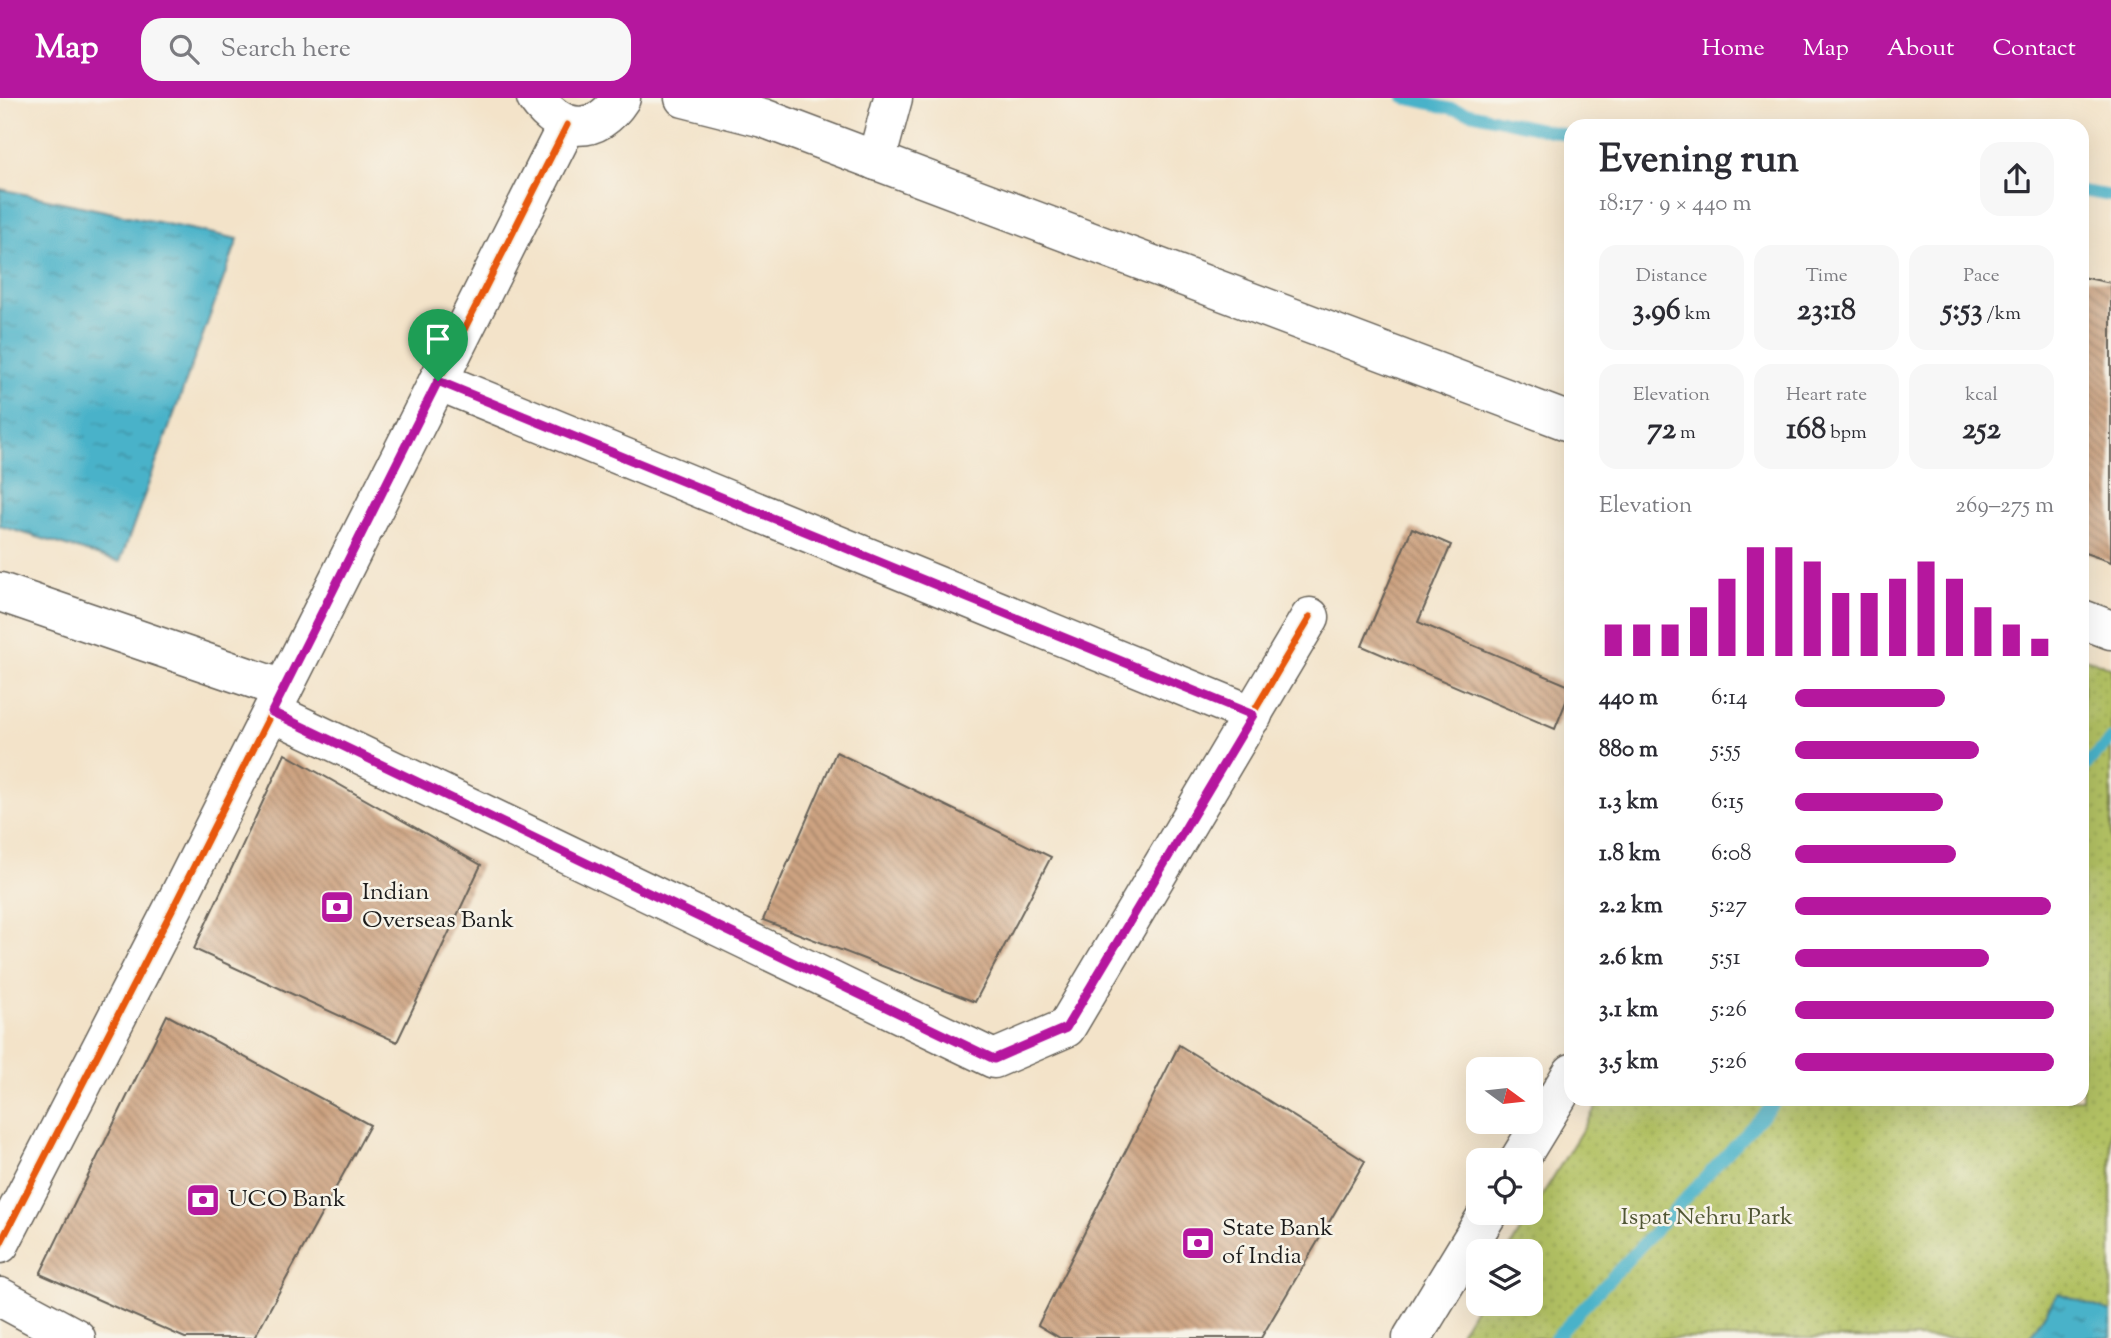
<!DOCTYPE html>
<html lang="en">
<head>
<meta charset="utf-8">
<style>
  :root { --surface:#fff; --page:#f7f7f7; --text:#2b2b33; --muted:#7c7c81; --accent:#b5179e }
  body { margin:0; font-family:"Sorts Mill Goudy",serif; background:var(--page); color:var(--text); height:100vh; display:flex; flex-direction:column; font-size:26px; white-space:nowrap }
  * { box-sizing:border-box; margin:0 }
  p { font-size:23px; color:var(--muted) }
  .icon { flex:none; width:38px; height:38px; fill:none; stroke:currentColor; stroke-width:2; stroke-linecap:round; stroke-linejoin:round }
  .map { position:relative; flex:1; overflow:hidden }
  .drawer { position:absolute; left:1564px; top:21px; width:525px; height:987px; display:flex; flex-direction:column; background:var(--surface); border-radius:21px; box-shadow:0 7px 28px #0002 }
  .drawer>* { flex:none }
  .needle { width:46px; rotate:105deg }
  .tools { position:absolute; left:1466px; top:959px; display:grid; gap:14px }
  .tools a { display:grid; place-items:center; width:77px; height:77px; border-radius:14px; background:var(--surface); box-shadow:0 7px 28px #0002; font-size:35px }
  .pin { position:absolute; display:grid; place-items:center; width:60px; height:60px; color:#fff; margin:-72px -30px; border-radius:50% 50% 50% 0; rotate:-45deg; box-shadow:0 0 7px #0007 }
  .pin .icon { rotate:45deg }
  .round { display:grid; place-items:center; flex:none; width:74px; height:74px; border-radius:21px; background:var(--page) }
  .summary { display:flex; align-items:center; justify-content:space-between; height:119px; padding:0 35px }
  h1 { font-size:38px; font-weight:800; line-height:52px }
  .metrics { display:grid; grid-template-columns:repeat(3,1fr); gap:10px; height:119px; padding:7px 35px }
  .metrics div { display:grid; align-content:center; border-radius:18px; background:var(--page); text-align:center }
  .metrics b { font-size:30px; font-weight:800 }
  .metrics small { font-size:19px; font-weight:400 }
  .metrics p { font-size:19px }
  .chart { height:196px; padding:14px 35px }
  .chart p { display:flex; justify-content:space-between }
  .chart svg { width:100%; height:126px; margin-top:7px; stroke:var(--accent); stroke-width:6 }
  ul { padding:0 35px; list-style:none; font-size:23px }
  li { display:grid; grid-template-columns:112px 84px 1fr; align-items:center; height:52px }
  li i { height:18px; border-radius:9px; background:var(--accent) }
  header { display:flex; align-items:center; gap:42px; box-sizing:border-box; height:98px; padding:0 35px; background:var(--accent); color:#fff }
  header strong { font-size:33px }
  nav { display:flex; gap:38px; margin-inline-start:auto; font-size:24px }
  .search { width:490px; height:63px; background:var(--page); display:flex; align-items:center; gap:18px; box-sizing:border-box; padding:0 24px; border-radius:21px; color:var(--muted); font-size:26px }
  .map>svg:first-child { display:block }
</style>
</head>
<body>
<header>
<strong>Map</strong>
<div class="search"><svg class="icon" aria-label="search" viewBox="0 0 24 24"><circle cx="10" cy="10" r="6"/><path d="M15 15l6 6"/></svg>Search here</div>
<nav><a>Home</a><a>Map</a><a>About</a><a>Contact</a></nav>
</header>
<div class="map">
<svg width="2111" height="1240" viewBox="0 0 2111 1240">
  <defs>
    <pattern id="grass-dots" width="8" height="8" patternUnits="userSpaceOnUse" patternTransform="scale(1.75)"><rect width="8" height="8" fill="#b2c164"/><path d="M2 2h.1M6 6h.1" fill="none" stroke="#98a556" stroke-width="1.8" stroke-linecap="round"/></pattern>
    <pattern id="water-ripples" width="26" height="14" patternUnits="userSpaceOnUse" patternTransform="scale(1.75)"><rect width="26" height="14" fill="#4ab2c9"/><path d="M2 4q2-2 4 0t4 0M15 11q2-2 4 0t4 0" fill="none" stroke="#3d90a2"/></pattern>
    <pattern id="building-back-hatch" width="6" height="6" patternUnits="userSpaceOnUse" patternTransform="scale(1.75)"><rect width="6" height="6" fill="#cda381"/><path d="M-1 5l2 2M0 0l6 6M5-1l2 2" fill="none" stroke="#a68469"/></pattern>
  </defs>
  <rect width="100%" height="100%" fill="#f7f3e8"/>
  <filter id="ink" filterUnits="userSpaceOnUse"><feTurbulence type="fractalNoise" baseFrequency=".0143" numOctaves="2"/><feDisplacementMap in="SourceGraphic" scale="14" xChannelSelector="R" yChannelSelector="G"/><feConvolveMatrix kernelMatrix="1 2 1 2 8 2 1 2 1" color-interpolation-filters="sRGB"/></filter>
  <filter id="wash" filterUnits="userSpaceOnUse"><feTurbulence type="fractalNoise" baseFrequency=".00686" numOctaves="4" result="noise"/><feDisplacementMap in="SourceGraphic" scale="28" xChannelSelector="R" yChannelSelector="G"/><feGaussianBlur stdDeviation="1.57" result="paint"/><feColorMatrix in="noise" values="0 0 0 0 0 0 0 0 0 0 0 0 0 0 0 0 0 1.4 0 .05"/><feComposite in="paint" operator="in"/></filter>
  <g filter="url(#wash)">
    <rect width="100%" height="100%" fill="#f3e3c9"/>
    <path fill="url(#grass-dots)" stroke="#676e40" stroke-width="2" d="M 2083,559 L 2111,570 L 2111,1240 L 1457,1240 L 1479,1203 L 1479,1206 L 1531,1206 L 1531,1153 L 1508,1153 L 1601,1001 L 2082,1001 Z"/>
    <g fill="url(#water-ripples)" stroke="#336772" stroke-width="2">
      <path d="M 0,91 L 238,141 L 120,464 L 0,428 Z"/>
      <path d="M 2058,1195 L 2111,1214 L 2111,1240 L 2029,1240 Z"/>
    </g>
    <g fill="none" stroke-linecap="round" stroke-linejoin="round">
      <g stroke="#4ab2c9" stroke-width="12">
        <path d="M 1404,0 L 1572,38"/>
        <path d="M 2082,93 L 2111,98"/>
        <path d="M 2082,672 L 2111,641"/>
        <path d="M 1555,1240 L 1778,1001"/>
      </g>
    </g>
    <g id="blocks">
      <g fill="url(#building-back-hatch)">
        <path d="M 2082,179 L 2111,185 L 2111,464 L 2082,454 Z"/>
        <path d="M 1412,430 L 1451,447 L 1418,524 L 1572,589 L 1555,631 L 1362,548 Z"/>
        <path d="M 836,654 L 1051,759 L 975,904 L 763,822 Z"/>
        <path d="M 285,656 L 481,767 L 397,944 L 194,851 Z"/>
        <path d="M 167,917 L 370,1027 L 254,1240 L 185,1240 L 40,1176 Z"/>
        <path d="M 1179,947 L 1365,1063 L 1261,1240 L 1060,1240 L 1038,1227 Z"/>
      </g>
    </g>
  </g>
  <g filter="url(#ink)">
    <use href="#blocks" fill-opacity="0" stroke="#676259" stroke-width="2"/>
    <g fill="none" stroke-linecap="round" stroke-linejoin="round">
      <g stroke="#676259" stroke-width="41">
        <g id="minor">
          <path d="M 876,63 L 893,0"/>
          <path d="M 438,283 L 1253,617"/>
          <path d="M 0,494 L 283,591"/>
          <path d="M 272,614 L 994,961 L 1066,930 L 1310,519"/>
          <path d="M 1519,1062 L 1572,975"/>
          <path d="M 1412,1240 L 1488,1115"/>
        </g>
      </g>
      <g stroke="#676259" stroke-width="41">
        <g id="tertiary">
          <path d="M 536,0 C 561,35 596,39 621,0"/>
          <path d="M 684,0 L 763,20 L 1572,325"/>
          <path d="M 2082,521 L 2111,532"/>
          <path d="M 0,1146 L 172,812 L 567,27"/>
          <path d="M 0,1199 L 76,1240"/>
        </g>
      </g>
      <use href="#minor" stroke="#fff" stroke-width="38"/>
      <use href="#tertiary" stroke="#fff" stroke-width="38"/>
      <g stroke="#f7f3e8" stroke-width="11">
        <g id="cycleway">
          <path d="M 272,614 L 994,961 L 1066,930 L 1310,519"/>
          <path d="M 0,1146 L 172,812 L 567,27"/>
        </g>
      </g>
      <use href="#cycleway" stroke="#e8590c" stroke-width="7"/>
    </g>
  </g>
  <g fill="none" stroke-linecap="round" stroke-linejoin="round" filter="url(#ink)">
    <g stroke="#fff" stroke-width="14">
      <path id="route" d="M 438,283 L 1253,617 L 1066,930 L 994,961 L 272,614 Z"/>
    </g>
    <use href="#route" stroke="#b5179e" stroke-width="9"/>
  </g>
  <defs>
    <g id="bank-square" transform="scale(1.75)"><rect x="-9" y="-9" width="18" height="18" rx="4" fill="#b5179e" stroke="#f7f3e8"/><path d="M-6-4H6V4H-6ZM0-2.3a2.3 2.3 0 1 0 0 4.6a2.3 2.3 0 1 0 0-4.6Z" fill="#fff"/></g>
  </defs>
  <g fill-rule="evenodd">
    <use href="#bank-square" x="337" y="809"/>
    <use href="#bank-square" x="203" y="1102"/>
    <use href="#bank-square" x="1198" y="1145"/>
  </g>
  <g text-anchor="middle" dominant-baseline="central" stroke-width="5" stroke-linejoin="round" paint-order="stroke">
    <g font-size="24" fill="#1c1c1c" stroke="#f7f3e8" text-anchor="start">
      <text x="362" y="795">Indian<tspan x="362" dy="28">Overseas Bank</tspan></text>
      <text x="228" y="1102">UCO Bank</text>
      <text x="1222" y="1131">State Bank<tspan x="1222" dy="28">of India</tspan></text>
    </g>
    <g font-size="24" fill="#505635" stroke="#f7f3e8">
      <text x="1707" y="1120">Ispat Nehru Park</text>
    </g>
  </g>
</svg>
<div class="tools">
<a><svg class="needle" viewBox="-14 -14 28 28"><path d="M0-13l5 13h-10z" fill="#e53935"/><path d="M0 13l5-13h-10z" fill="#7c7c81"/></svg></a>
<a><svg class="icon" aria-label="locate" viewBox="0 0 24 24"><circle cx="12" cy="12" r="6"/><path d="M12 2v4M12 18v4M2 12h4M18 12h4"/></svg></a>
<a><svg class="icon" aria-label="layers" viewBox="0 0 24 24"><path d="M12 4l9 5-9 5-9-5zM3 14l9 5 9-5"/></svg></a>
</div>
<div class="pin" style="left:438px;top:283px;background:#1e9e55"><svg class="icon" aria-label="arrive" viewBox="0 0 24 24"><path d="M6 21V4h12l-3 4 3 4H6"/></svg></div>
<section class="drawer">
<div class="summary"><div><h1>Evening run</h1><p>18:17 · 9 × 440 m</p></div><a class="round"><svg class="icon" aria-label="share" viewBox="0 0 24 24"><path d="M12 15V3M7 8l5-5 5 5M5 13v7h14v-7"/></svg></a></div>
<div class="metrics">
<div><p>Distance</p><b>3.96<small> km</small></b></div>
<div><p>Time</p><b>23:18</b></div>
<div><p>Pace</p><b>5:53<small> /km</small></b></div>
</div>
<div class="metrics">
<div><p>Elevation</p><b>72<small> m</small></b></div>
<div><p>Heart rate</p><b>168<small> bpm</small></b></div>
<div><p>kcal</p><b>252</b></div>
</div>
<div class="chart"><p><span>Elevation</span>269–275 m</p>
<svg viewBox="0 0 160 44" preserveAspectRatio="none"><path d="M5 44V33M15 44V33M25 44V33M35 44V27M45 44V17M55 44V6M65 44V6M75 44V11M85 44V22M95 44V22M105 44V17M115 44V11M125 44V17M135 44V27M145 44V33M155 44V38"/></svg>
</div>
<ul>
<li><b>440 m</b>6:14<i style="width:58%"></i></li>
<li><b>880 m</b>5:55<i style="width:71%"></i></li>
<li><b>1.3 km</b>6:15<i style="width:57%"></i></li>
<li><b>1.8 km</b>6:08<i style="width:62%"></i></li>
<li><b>2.2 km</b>5:27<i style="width:99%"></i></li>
<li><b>2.6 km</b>5:51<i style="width:75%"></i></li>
<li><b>3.1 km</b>5:26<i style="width:100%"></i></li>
<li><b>3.5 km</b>5:26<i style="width:100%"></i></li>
</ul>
</section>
</div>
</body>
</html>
